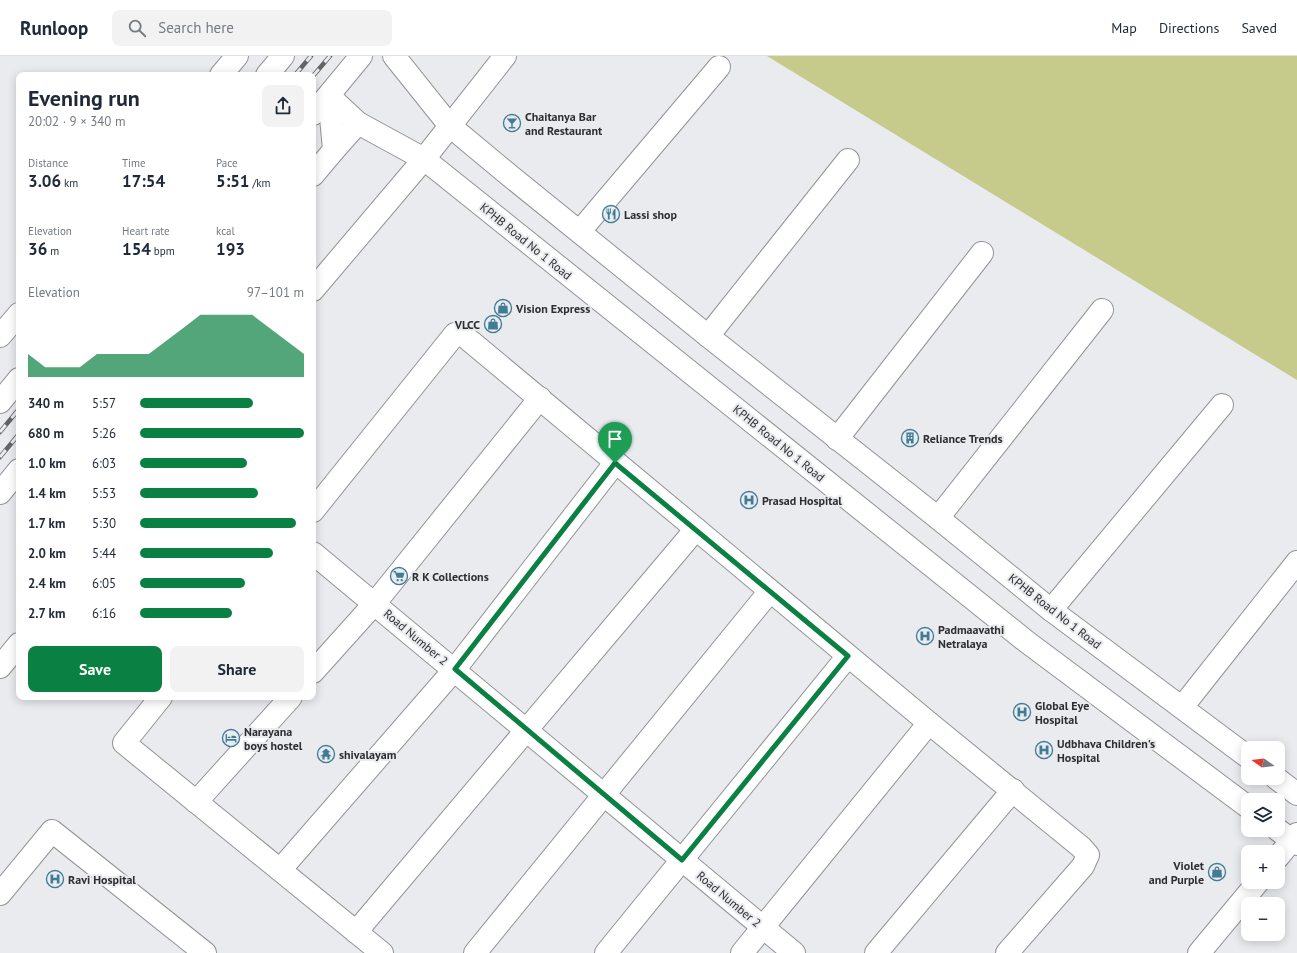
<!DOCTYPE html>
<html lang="en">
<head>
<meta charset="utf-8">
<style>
  :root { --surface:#fff; --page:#f2f2f3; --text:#1f2937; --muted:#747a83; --line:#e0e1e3; --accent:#0b8043 }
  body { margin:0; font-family:"PT Sans",sans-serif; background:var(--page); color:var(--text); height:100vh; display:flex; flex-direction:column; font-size:15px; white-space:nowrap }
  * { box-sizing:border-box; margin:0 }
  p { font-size:13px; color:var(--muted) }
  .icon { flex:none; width:22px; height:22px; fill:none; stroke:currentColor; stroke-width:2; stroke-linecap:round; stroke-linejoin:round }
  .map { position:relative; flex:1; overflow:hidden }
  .sheet { position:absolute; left:16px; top:16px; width:300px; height:628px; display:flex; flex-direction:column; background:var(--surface); border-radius:8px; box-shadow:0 2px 10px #0003 }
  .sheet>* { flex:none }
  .needle { width:26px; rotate:284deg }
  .tools { position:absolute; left:1241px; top:685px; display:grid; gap:8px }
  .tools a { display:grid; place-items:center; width:44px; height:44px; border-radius:8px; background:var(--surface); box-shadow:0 2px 10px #0003; font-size:20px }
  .pin { position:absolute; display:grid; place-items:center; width:34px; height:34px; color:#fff; margin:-41px -17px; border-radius:50% 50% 50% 0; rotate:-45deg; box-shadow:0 0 4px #0007 }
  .pin .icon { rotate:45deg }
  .round { display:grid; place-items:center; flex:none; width:42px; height:42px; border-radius:8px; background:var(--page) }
  .summary { display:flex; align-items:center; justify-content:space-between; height:68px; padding:0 12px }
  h1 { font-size:22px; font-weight:700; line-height:30px }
  .figures { display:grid; grid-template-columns:repeat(3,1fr); gap:6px; height:68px; padding:4px 12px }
  .figures div { display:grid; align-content:center }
  .figures b { font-size:17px; font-weight:700 }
  .figures small { font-size:11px; font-weight:400 }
  .figures p { font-size:11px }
  .chart { height:112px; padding:8px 12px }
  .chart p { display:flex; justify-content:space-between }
  .chart svg { width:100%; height:72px; margin-top:4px; fill:var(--accent); opacity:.7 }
  .button { display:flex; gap:8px; margin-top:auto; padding:8px 12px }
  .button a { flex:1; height:46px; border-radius:8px; background:var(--accent); color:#fff; font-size:16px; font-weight:700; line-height:46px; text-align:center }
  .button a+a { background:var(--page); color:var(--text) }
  ul { padding:0 12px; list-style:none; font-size:13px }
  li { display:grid; grid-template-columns:64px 48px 1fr; align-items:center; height:30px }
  li i { height:10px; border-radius:5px; background:var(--accent) }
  header { display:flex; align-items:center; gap:24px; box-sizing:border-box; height:56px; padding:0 20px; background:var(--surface); border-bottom:1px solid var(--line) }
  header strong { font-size:19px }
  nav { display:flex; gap:22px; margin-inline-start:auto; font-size:14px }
  .search { width:280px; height:36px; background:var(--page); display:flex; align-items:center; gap:10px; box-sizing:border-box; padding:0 14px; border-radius:8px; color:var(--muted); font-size:15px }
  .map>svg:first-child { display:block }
</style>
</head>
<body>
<header>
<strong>Runloop</strong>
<div class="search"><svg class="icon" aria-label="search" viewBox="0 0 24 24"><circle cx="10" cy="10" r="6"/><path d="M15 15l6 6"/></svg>Search here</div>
<nav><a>Map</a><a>Directions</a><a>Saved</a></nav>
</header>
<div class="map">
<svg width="1297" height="897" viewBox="0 0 1297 897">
  <rect width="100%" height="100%" fill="#eaebef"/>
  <path fill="#c6ca8a" d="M 767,0 L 1297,0 L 1297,324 Z"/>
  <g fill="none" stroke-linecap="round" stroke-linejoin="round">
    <g stroke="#939397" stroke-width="24">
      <g id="minor">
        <path d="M 221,19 L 237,0"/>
        <path d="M 580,175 L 719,11"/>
        <path d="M 313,234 L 424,103 L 505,0"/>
        <path d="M 0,280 L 19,258"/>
        <path d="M 708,280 L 848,104"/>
        <path d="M 837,383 L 982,197"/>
        <path d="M 313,455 L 455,278 L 459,277 L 463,279 L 929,667 L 1081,791 L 1088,799 L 1083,810 L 1007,897"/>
        <path d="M 938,462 L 1102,254"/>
        <path d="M 313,497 L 794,897"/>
        <path d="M 1051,554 L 1222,349"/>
        <path d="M 0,611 L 19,588"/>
        <path d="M 313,616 L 375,547 L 540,342"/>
        <path d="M 161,641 L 124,687 L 382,897"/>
        <path d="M 1183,650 L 1297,506"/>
        <path d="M 196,746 L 291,641"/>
        <path d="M 1278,801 L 1297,778"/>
        <path d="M 280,814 L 455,613 L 615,407"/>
        <path d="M 0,838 L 52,775 L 205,897"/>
        <path d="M 356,876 L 696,473"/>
        <path d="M 475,897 L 770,535"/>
        <path d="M 606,897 L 848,600"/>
        <path d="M 742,897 L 929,667"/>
        <path d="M 876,897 L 1013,734"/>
        <path d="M 1199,897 L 1258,826"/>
      </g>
    </g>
    <g stroke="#939397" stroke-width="24">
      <g id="major">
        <path d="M 394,0 L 450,70 L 509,119 L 708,280 L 938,462 L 1051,554 L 1248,701"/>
        <path d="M 329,40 L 358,67 L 424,103 L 1027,586 L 1248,751"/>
        <path d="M 334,94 L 358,67"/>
        <path d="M 1276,722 L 1297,738"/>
        <path d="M 1278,774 L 1297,788"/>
      </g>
    </g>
    <g stroke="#939397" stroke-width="24">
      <g id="highway">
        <path d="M 267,19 L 283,0"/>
        <path d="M 313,58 L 361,0"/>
        <path d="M 313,119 L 334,94 L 329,40"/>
        <path d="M 0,346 L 19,323"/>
        <path d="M 0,437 L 19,414"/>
      </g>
    </g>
    <use href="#minor" stroke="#fff" stroke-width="22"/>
    <use href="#major" stroke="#fff" stroke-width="22"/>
    <use href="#highway" stroke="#fff" stroke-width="22"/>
    <g stroke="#646467" stroke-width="4.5">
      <g id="rail">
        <path d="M 295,19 L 311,0"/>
        <path d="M 313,20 L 330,0"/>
        <path d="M 0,376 L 19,353"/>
        <path d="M 0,401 L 19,378"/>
      </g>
    </g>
    <use href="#rail" stroke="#eaebef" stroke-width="3" stroke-dasharray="9" stroke-linecap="butt"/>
  </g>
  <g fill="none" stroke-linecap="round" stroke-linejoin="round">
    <g stroke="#fff" stroke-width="8">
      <path id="route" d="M 615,407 L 848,600 L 682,804 L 455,613 Z"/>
    </g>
    <use href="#route" stroke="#0b8043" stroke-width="5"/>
  </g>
  <defs>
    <g id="bar-ring" transform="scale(0.9)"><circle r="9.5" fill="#eaebef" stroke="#407d94" stroke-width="1.5"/><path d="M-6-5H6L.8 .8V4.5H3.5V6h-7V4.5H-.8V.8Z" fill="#407d94"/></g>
    <g id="restaurant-ring" transform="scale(0.9)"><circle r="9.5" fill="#eaebef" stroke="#407d94" stroke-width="1.5"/><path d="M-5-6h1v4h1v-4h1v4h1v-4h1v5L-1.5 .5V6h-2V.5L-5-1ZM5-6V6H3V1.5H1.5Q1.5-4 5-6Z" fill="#407d94"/></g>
    <g id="shop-ring" transform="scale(0.9)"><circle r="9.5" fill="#eaebef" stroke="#407d94" stroke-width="1.5"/><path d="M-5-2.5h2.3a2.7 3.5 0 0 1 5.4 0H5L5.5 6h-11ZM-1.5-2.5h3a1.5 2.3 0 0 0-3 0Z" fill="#407d94"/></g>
    <g id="building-ring" transform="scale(0.9)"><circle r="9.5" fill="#eaebef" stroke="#407d94" stroke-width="1.5"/><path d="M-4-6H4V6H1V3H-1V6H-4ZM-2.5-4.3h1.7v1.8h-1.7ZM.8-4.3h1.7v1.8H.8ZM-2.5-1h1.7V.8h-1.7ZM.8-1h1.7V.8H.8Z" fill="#407d94"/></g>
    <g id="hospital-ring" transform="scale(0.9)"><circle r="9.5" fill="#eaebef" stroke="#407d94" stroke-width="1.5"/><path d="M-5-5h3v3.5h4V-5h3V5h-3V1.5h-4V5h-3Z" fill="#407d94"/></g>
    <g id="supermarket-ring" transform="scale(0.9)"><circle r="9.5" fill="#eaebef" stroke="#407d94" stroke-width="1.5"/><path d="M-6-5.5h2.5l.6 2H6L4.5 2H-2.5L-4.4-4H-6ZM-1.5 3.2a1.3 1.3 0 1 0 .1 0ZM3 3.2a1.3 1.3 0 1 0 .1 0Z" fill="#407d94"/></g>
    <g id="hotel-ring" transform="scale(0.9)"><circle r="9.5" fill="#eaebef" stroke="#407d94" stroke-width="1.5"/><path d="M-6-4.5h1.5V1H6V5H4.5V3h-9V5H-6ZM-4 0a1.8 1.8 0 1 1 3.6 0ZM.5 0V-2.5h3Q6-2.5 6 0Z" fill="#407d94"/></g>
    <g id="temple-ring" transform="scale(0.9)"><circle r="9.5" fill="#eaebef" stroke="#407d94" stroke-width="1.5"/><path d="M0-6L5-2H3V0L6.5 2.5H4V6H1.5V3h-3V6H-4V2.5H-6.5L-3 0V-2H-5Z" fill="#407d94"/></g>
  </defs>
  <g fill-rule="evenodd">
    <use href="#bar-ring" x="512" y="67"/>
    <use href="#restaurant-ring" x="611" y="158"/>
    <use href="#shop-ring" x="503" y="252"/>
    <use href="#shop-ring" x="493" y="268"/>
    <use href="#building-ring" x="910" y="382"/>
    <use href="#hospital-ring" x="749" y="444"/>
    <use href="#supermarket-ring" x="399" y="520"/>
    <use href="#hospital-ring" x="925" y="580"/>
    <use href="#hospital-ring" x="1022" y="656"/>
    <use href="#hotel-ring" x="231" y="682"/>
    <use href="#hospital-ring" x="1044" y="694"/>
    <use href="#temple-ring" x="326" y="698"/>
    <use href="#shop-ring" x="1217" y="816"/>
    <use href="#hospital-ring" x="55" y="823"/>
  </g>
  <g text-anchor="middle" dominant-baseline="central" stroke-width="4" stroke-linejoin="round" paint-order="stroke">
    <g font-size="12" font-weight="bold" fill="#2e2e30" stroke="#eaebef" text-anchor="start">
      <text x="525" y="60">Chaitanya Bar<tspan x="525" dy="14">and Restaurant</tspan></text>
      <text x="624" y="158">Lassi shop</text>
      <text x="516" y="252">Vision Express</text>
      <text x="480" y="268" text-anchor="end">VLCC</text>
      <text x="923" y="382">Reliance Trends</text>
      <text x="762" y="444">Prasad Hospital</text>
      <text x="412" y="520">R K Collections</text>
      <text x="938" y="573">Padmaavathi<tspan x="938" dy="14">Netralaya</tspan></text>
      <text x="1035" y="649">Global Eye<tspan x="1035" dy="14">Hospital</tspan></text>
      <text x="244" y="675">Narayana<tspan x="244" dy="14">boys hostel</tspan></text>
      <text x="1057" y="687">Udbhava Children's<tspan x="1057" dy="14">Hospital</tspan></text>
      <text x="339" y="698">shivalayam</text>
      <text x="1204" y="809" text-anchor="end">Violet<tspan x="1204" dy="14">and Purple</tspan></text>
      <text x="68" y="823">Ravi Hospital</text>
    </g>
    <g font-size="12" fill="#2e2e30" stroke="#eaebef">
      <text transform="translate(526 185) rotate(39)">KPHB Road No 1 Road</text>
      <text transform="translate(779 387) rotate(39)">KPHB Road No 1 Road</text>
      <text transform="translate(1055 555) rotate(38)">KPHB Road No 1 Road</text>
      <text transform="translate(416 581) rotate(40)">Road Number 2</text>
      <text transform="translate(729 843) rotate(40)">Road Number 2</text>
    </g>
  </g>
</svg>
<div class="tools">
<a><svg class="needle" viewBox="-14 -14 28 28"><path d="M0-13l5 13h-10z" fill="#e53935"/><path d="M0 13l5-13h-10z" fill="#747a83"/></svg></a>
<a><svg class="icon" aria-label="layers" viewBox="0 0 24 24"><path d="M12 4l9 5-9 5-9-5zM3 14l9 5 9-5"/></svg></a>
<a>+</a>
<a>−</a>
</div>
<div class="pin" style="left:615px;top:407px;background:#1e9e55"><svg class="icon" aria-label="arrive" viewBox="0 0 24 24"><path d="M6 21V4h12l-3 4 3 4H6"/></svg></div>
<section class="sheet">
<div class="summary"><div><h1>Evening run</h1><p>20:02 · 9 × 340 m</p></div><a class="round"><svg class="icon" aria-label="share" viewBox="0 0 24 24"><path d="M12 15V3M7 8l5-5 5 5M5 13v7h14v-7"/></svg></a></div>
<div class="figures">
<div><p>Distance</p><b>3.06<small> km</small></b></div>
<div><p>Time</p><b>17:54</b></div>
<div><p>Pace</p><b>5:51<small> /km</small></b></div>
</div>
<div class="figures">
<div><p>Elevation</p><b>36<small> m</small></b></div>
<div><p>Heart rate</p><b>154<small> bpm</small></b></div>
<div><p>kcal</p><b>193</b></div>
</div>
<div class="chart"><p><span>Elevation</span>97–101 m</p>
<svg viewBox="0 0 160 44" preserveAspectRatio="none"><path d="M0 44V30L10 38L20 38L30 38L40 30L50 30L60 30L70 30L80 22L90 14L100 6L110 6L120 6L130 6L140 14L150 22L160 30V44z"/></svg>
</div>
<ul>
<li><b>340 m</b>5:57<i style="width:69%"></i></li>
<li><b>680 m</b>5:26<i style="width:100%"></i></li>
<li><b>1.0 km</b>6:03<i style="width:65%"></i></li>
<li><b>1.4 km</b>5:53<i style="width:72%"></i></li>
<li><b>1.7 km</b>5:30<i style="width:95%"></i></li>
<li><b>2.0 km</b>5:44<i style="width:81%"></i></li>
<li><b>2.4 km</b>6:05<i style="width:64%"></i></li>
<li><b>2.7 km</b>6:16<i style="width:56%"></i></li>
</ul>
<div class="button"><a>Save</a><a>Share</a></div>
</section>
</div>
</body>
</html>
